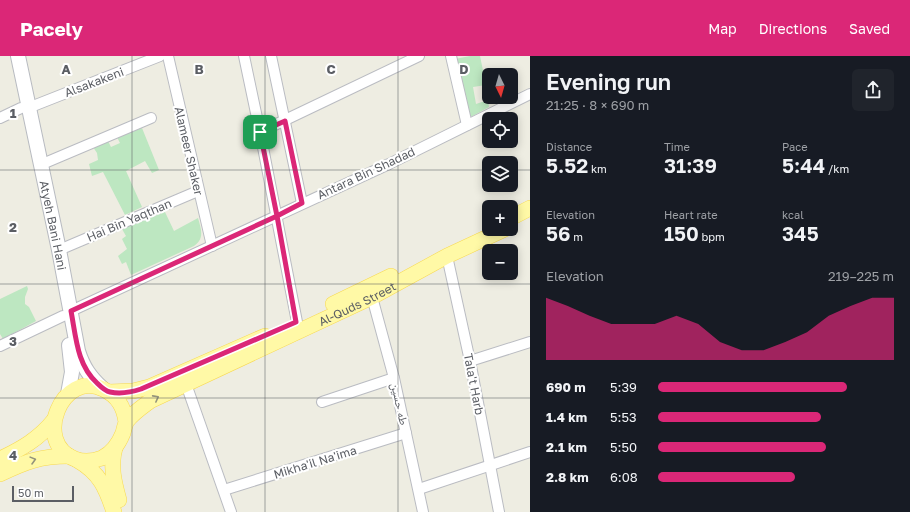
<!DOCTYPE html>
<html lang="en">
<head>
<meta charset="utf-8">
<style>
  :root { --surface:#171b24; --page:#20242c; --text:#f1f3f6; --muted:#9ea1a6; --accent:#db2777 }
  body { margin:0; font-family:"Golos Text","Noto Naskh Arabic",sans-serif; background:var(--page); color:var(--text); height:100vh; display:flex; flex-direction:column; font-size:15px; white-space:nowrap }
  * { box-sizing:border-box; margin:0 }
  p { font-size:13px; color:var(--muted) }
  .icon { flex:none; width:22px; height:22px; fill:none; stroke:currentColor; stroke-width:2; stroke-linecap:round; stroke-linejoin:round }
  .map { position:relative; flex:1; overflow:hidden }
  .sheet { display:flex; flex-direction:column; background:var(--surface); width:380px }
  .sheet>* { flex:none }
  .needle { width:26px; rotate:175deg }
  .buttons { position:absolute; left:482px; top:12px; display:grid; gap:8px }
  .buttons a { display:grid; place-items:center; width:36px; height:36px; border-radius:6px; background:var(--surface); box-shadow:0 2px 10px #0003; font-size:20px }
  .scale { position:absolute; left:12px; bottom:10px; width:62px; box-sizing:border-box; padding-left:4px; border:2px solid #5b5e64; border-top:0; font-size:11px; line-height:14px; white-space:nowrap; color:#5b5e64; -webkit-text-stroke:3px #fff; paint-order:stroke }
  .pin { position:absolute; display:grid; place-items:center; width:34px; height:34px; color:#fff; margin:-17px; border-radius:8px; box-shadow:0 2px 6px #0006 }
  .round { display:grid; place-items:center; flex:none; width:42px; height:42px; border-radius:6px; background:var(--page) }
  .summary { display:flex; align-items:center; justify-content:space-between; height:68px; padding:0 16px }
  h1 { font-size:22px; font-weight:600; line-height:30px }
  .stats { display:grid; grid-template-columns:repeat(3,1fr); gap:6px; height:68px; padding:4px 16px }
  .stats div { display:grid; align-content:center }
  .stats b { font-size:20px; font-weight:600 }
  .stats small { font-size:11px; font-weight:400 }
  .stats p { font-size:11px }
  .chart { height:112px; padding:8px 16px }
  .chart p { display:flex; justify-content:space-between }
  .chart svg { width:100%; height:72px; margin-top:4px; fill:var(--accent); opacity:.7 }
  ul { padding:0 16px; list-style:none; font-size:13px }
  li { display:grid; grid-template-columns:64px 48px 1fr; align-items:center; height:30px }
  li i { height:10px; border-radius:5px; background:var(--accent) }
  header { display:flex; align-items:center; gap:24px; box-sizing:border-box; height:56px; padding:0 20px; background:var(--accent); color:#fff }
  header strong { font-size:19px }
  nav { display:flex; gap:22px; margin-inline-start:auto; font-size:14px }
  main { display:flex; flex:1; min-height:0 }
  .map>svg:first-child { display:block }
</style>
</head>
<body>
<header>
<strong>Pacely</strong>
<nav><a>Map</a><a>Directions</a><a>Saved</a></nav>
</header>
<main>
<div class="map">
<svg width="530" height="456" viewBox="0 0 530 456">
  <rect width="100%" height="100%" fill="#eeede2"/>
  <g fill="#bde7c1">
    <path d="M 470,0 L 480,0 L 486,29 L 473,31 L 476,48 L 488,44 L 489,51 L 467,63 L 455,3 Z"/>
    <path d="M 142,72 L 159,114 L 152,117 L 145,105 L 126,115 L 142,151 L 125,159 L 103,116 L 92,120 L 89,108 L 98,104 L 97,97 L 93,91 L 108,85 L 111,91 L 120,87 L 117,81 Z"/>
    <path d="M 165,156 L 174,175 L 198,162 C 201,173 205,182 194,190 L 131,219 L 126,206 L 122,208 L 118,200 L 127,193 L 122,183 L 126,180 L 122,173 Z"/>
    <path d="M 27,230 L 28,233 L 25,241 L 25,248 L 29,251 L 36,265 L 3,283 L 0,278 L 0,243 Z"/>
  </g>
  <g fill="none" stroke-linecap="round" stroke-linejoin="round">
    <g stroke="#babcc2" stroke-width="12">
      <g id="street">
        <path d="M 168,0 L 212,190"/>
        <path d="M 244,0 L 260,76 L 297,266"/>
        <path d="M 271,0 L 302,147"/>
        <path d="M 451,0 L 467,69"/>
        <path d="M 28,52 L 160,0"/>
        <path d="M 0,62 L 21,52"/>
        <path d="M 260,76 L 419,0"/>
        <path d="M 40,109 L 151,62"/>
        <path d="M 59,194 L 198,135"/>
        <path d="M 447,200 L 470,305 L 499,456"/>
        <path d="M 372,241 L 394,322 L 423,456"/>
        <path d="M 71,255 L 389,108 L 530,38"/>
        <path d="M 0,290 L 63,260"/>
        <path d="M 470,305 L 530,286"/>
        <path d="M 186,328 L 231,456"/>
        <path d="M 322,346 L 394,322"/>
        <path d="M 419,433 L 530,396"/>
        <path d="M 224,434 L 406,377"/>
      </g>
    </g>
    <g stroke="#b8bbc1" stroke-width="16">
      <g id="secondary">
        <path id="s1" d="M 18,0 L 59,194 L 78,295 C 83,311 90,321 102,332"/>
        <path d="M 68,338 L 72,316 L 69,289"/>
      </g>
    </g>
    <g stroke="#f8d952" stroke-width="16">
      <g id="primary">
        <path d="M 511,162 L 530,152"/>
        <path d="M 333,248 L 391,220"/>
        <path d="M 109,336 L 133,335 L 149,331 L 265,280"/>
        <path id="s2" d="M 126,366 C 124,351 118,340 103,333 C 62,313 32,387 75,403 C 83,406 94,405 102,402 C 112,397 119,387 123,377 C 124,373 125,368 127,365 C 133,357 142,351 150,345 L 372,241 L 447,200 L 505,173"/>
        <path d="M 115,392 C 110,410 114,426 119,444"/>
        <path d="M 0,403 C 21,393 39,383 54,364"/>
        <path d="M 77,404 C 100,417 106,432 114,456"/>
        <path d="M 0,418 C 25,406 40,400 69,400"/>
      </g>
    </g>
    <use href="#street" stroke="#fff" stroke-width="10"/>
    <use href="#secondary" stroke="#fff" stroke-width="14"/>
    <use href="#primary" stroke="#fff9a6" stroke-width="15"/>
  </g>
  <defs><path id="oneway-chevron" d="M-2-3.5L2.5 0L-2 3.5" fill="none" stroke-width="1.6" stroke-linecap="round" stroke-linejoin="round"/></defs>
  <g stroke="#94947b">
    <use href="#oneway-chevron" transform="translate(156 342) rotate(-28)"/>
    <use href="#oneway-chevron" transform="translate(33 404) rotate(-15)"/>
  </g>
  <g fill="none" stroke-linecap="round" stroke-linejoin="round">
    <g stroke="#fff" stroke-width="8">
      <path id="route" d="M 260,76 L 277,160 L 71,255 C 76,281 77,309 97,327 C 101,331 105,335 110,336 C 120,338 132,336 141,333 L 296,266 L 277,160 L 302,147 L 285,65 L 260,76"/>
    </g>
    <use href="#route" stroke="#db2777" stroke-width="5"/>
  </g>
  <path fill="none" stroke="#5b5e64" stroke-width="1" stroke-opacity="0.55" d="M 132,0 L 132,456M 265,0 L 265,456M 398,0 L 398,456M 0,114 L 489,114M 511,114 L 530,114M 0,228 L 530,228M 0,342 L 530,342"/>
  <g text-anchor="middle" dominant-baseline="central" stroke-width="4" stroke-linejoin="round" paint-order="stroke">
    <g font-size="12" fill="#5b5e64" stroke="#fff">
      <text transform="translate(94 26) rotate(-21)">Alsakakeni</text>
      <text transform="translate(189 95) rotate(77)">Alameer Shaker</text>
      <text transform="translate(366 117) rotate(-25)">Antara Bin Shadad</text>
      <text transform="translate(129 164) rotate(-23)">Hai Bin Yaqthan</text>
      <text stroke="none"><textPath href="#s1" startOffset="173">Atyeh Bani Hani</textPath></text>
      <text stroke="none"><textPath href="#s2" startOffset="490">Al-Quds Street</textPath></text>
      <text transform="translate(474 328) rotate(79)">Tala't Harb</text>
      <text transform="translate(400 348) rotate(78)">طه حسين</text>
      <text transform="translate(315 406) rotate(-17)">Mikha'il Na'ima</text>
    </g>
  </g>
  <g font-size="13" text-anchor="middle" font-weight="bold" fill="#5b5e64" stroke="#fff" stroke-width="4" stroke-linejoin="round" paint-order="stroke">
    <text x="66" y="18">A</text>
    <text x="199" y="18">B</text>
    <text x="331" y="18">C</text>
    <text x="464" y="18">D</text>
    <text x="13" y="62">1</text>
    <text x="13" y="176">2</text>
    <text x="13" y="290">3</text>
    <text x="13" y="404">4</text>
  </g>
</svg>
<div class="buttons">
<a><svg class="needle" viewBox="-14 -14 28 28"><path d="M0-13l5 13h-10z" fill="#e53935"/><path d="M0 13l5-13h-10z" fill="#9ea1a6"/></svg></a>
<a><svg class="icon" aria-label="locate" viewBox="0 0 24 24"><circle cx="12" cy="12" r="6"/><path d="M12 2v4M12 18v4M2 12h4M18 12h4"/></svg></a>
<a><svg class="icon" aria-label="layers" viewBox="0 0 24 24"><path d="M12 4l9 5-9 5-9-5zM3 14l9 5 9-5"/></svg></a>
<a>+</a>
<a>−</a>
</div>
<div class="scale">50 m</div>
<div class="pin" style="left:260px;top:76px;background:#1e9e55"><svg class="icon" aria-label="arrive" viewBox="0 0 24 24"><path d="M6 21V4h12l-3 4 3 4H6"/></svg></div>
</div>
<section class="sheet">
<div class="summary"><div><h1>Evening run</h1><p>21:25 · 8 × 690 m</p></div><a class="round"><svg class="icon" aria-label="share" viewBox="0 0 24 24"><path d="M12 15V3M7 8l5-5 5 5M5 13v7h14v-7"/></svg></a></div>
<div class="stats">
<div><p>Distance</p><b>5.52<small> km</small></b></div>
<div><p>Time</p><b>31:39</b></div>
<div><p>Pace</p><b>5:44<small> /km</small></b></div>
</div>
<div class="stats">
<div><p>Elevation</p><b>56<small> m</small></b></div>
<div><p>Heart rate</p><b>150<small> bpm</small></b></div>
<div><p>kcal</p><b>345</b></div>
</div>
<div class="chart"><p><span>Elevation</span>219–225 m</p>
<svg viewBox="0 0 160 44" preserveAspectRatio="none"><path d="M0 44V6L10 11L20 17L30 22L40 22L50 22L60 17L70 22L80 33L90 38L100 38L110 33L120 27L130 17L140 11L150 6L160 6V44z"/></svg>
</div>
<ul>
<li><b>690 m</b>5:39<i style="width:80%"></i></li>
<li><b>1.4 km</b>5:53<i style="width:69%"></i></li>
<li><b>2.1 km</b>5:50<i style="width:71%"></i></li>
<li><b>2.8 km</b>6:08<i style="width:58%"></i></li>
</ul>
</section>
</main>
</body>
</html>
